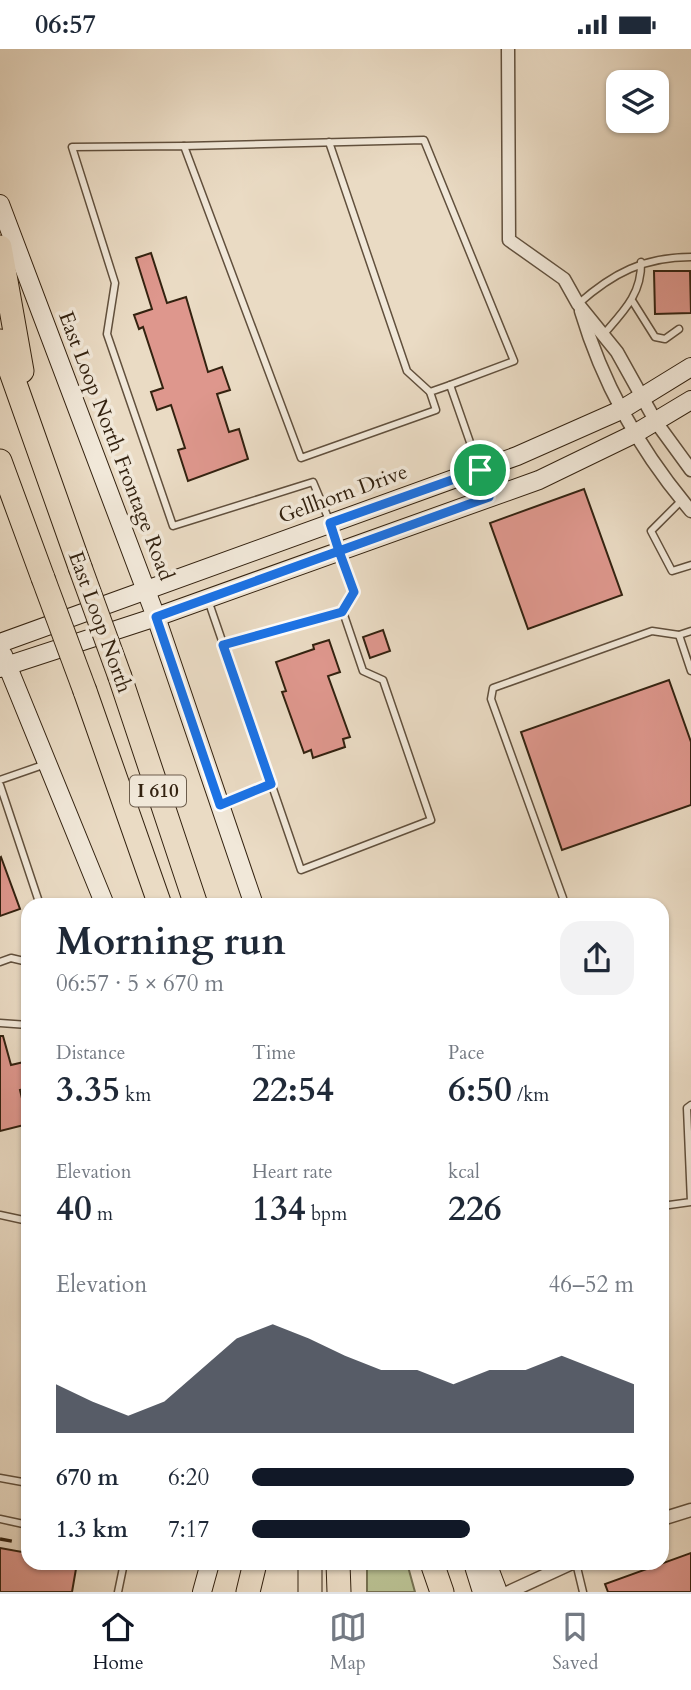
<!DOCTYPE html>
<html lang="en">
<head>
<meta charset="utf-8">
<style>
  :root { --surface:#fff; --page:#f2f2f3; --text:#1f2937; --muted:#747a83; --line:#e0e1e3; --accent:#111827 }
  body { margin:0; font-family:Cardo,serif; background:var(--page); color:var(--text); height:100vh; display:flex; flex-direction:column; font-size:26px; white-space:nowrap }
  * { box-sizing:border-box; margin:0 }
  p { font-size:23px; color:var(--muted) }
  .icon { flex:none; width:38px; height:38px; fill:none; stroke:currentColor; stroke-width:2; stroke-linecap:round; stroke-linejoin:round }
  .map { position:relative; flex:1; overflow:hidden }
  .sheet { position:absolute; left:21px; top:849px; width:648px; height:672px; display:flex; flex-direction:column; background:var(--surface); border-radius:21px; box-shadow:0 2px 5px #0004 }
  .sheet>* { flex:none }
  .buttons { position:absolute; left:606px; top:21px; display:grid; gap:14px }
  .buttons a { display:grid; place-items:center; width:63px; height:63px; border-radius:14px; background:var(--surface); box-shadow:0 2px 5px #0004; font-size:35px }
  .pin { position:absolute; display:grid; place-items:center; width:60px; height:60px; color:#fff; margin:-30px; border:4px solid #fff; border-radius:50%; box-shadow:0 2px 7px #0007 }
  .round { display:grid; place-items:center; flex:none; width:74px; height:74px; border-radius:21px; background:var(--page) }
  .head { display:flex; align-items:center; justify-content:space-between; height:119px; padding:0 35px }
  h1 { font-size:38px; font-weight:700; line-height:52px }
  .metrics { display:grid; grid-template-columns:repeat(3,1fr); gap:10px; height:119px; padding:7px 35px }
  .metrics div { display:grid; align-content:center }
  .metrics b { font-size:35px; font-weight:700 }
  .metrics small { font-size:19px; font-weight:400 }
  .metrics p { font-size:19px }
  .chart { height:196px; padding:14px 35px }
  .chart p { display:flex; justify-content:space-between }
  .chart svg { width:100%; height:126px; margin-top:7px; fill:var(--accent); opacity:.7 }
  ul { padding:0 35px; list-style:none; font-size:23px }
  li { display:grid; grid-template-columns:112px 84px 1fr; align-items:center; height:52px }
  li i { height:18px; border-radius:9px; background:var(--accent) }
  .status { display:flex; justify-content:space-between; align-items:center; height:49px; padding:0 35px; background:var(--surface); direction:ltr }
  .status svg { height:19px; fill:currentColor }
  .dock { display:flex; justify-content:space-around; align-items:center; height:98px; border-top:2px solid var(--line); background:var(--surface); font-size:19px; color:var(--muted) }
  .dock a { display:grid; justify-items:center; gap:4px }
  .dock .active { color:var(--accent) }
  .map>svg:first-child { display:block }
</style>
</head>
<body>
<div class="status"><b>06:57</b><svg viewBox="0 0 49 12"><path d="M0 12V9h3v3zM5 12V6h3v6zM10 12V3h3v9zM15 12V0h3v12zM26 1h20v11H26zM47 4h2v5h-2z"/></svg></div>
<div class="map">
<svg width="691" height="1543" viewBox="0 0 691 1543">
  <rect width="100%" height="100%" fill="#eadbc4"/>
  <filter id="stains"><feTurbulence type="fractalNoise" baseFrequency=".00286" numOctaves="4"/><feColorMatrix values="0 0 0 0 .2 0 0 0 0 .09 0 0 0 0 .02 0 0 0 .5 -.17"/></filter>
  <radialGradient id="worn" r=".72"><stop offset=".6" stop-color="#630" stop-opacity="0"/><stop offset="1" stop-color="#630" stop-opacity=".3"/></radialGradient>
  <path fill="#b9c092" stroke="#767151" stroke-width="2" d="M 367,1514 L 407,1514 L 415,1543 L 367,1543 Z"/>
  <g fill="#de978d" stroke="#332210" stroke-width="2">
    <path d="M 151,204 L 167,254 L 186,248 L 208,323 L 222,318 L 230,341 L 217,345 L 229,383 L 239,380 L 248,410 L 188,432 L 178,401 L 185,399 L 171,356 L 157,361 L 151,343 L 163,339 L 143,278 L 139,280 L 134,266 L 152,260 L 136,209 Z"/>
    <path d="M 654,222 L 690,222 L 691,264 L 655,265 Z"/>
    <path d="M 584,440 L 622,546 L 528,580 L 490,474 Z"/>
    <path d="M 383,581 L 390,602 L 370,609 L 363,588 Z"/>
    <path d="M 329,591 L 340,623 L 328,627 L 350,688 L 343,690 L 345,698 L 313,709 L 311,701 L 304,704 L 282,643 L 286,642 L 276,613 L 314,600 L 313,596 Z"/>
    <path d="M 669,631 L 691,693 L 691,756 L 562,801 L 521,683 Z"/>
    <path d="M 1,808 L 20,860 L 0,867 L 0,809 Z"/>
    <path d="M 0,987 L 3,987 L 11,1016 L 28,1012 L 28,1039 L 20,1041 L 28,1075 L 0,1082 Z"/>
    <path d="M 0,1499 L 28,1504 L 28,1514 L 77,1514 L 72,1543 L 0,1543 Z"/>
    <path d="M 691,1504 L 691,1543 L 608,1543 L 605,1535 Z"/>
  </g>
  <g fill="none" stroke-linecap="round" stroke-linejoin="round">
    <g stroke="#61503d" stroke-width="9">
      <g id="lane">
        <path d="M 329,93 L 407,322 L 430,343"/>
        <path d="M 184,97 L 424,91 L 514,312 L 450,336 L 479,419"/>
        <path d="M 633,253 L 655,288 L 665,290 L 679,280"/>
        <path d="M 578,255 C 613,224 644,208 691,208"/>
        <path d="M 603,286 C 623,263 642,245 641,213"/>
        <path d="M 682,451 L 651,482 L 672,522 L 691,516"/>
        <path d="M 329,471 L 313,433 L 173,477 L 107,285 L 115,234 L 72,98 L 184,97 L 301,409 L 436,361 L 430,343 L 450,336"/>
        <path d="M 208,551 L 301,821 L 431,771 L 383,631 L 363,622 L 343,563 L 354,543 L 341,505"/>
        <path d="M 691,582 L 679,586 L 691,622"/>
        <path d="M 223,596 L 343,563"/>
        <path d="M 0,731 L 46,715"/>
        <path d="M 0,736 L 40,856"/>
        <path d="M 222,756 L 271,735"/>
        <path d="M 563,849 L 491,650 L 493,639 L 652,582 L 679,586"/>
        <path d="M 0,913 L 11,909 L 28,913"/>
        <path d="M 0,974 L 28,976"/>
        <path d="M 662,1157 L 691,1153 L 687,1059 L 691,1056"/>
        <path d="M 0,1166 L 28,1172"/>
        <path d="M 0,1429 L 28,1434"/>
        <path d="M 0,1470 L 28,1476"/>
        <path d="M 576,1514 L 583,1543"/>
        <path d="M 118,1543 L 124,1514"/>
      </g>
    </g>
    <g stroke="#61503d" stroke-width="15">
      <g id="street">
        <path d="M 508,0 L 509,191 L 564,230 L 578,255 L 617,303 L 656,373 L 691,421"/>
        <path d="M 581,262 C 603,336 641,403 691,462"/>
        <path d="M 662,1470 L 691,1461"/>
        <path d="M 509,1543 L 572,1514"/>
      </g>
    </g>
    <g stroke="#332210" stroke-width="20">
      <g id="secondary">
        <path d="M 0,155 L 156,568 L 254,856"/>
        <path d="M 0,594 L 517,407 L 621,361 L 691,318"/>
        <path d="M 3,606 L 105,856"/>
        <path d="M 0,619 L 156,568 L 539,431 L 636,384 L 691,351"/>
        <path d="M 473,1514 L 482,1543"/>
        <path d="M 487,1514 L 498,1543"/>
        <path d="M 202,1543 L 210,1514"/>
      </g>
    </g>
    <g stroke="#332210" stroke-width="25">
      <g id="highway">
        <path d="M 0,198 L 22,322"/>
        <path d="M 0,292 L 80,518"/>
        <path d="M 0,412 L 43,529"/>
        <path d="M 120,628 L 196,856"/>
        <path d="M 85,642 L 160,856"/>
        <path d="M 338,1514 L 339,1543"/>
        <path d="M 432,1514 L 442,1543"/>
        <path d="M 248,1543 L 255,1514"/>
        <path d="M 310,1543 L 310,1514"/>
      </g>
    </g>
    <use href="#lane" stroke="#f1e8d9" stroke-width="6"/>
    <use href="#street" stroke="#f1e8d9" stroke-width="12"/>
    <use href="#secondary" stroke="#f1e8d9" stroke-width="18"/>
    <use href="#highway" stroke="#eadbc4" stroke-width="23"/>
    <path stroke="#332210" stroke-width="3.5" stroke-dasharray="12 12" stroke-linecap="butt" d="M 0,1490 L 28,1495"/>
    <g stroke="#332210" stroke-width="25" stroke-linecap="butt">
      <g id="highway-bridge">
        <path d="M 80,518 L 120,628"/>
        <path d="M 43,529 L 85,642"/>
      </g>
    </g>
    <use href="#highway-bridge" stroke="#eadbc4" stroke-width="23"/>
  </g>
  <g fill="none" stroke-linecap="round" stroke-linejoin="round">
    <g stroke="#fff" stroke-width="14">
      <path id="route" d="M 480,421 L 330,474 L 339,502 L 156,568 L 220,756 L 271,735 L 223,596 L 342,563 L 354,543 L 339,502 L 489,448 L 480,421"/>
    </g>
    <use href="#route" stroke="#1a73e8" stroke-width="9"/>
  </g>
  <g text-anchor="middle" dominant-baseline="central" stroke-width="7" stroke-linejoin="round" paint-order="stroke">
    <rect fill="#f1e8d9" stroke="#6c5d4c" stroke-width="2" x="130" y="726.5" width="56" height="31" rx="5"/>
    <g font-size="19" font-weight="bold" fill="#332210">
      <text x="158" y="742">I 610</text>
    </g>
    <g font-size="21" fill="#332210" stroke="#f1e8d9">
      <text transform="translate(116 397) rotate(69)">East Loop North Frontage Road</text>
      <text transform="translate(343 445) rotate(-20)">Gellhorn Drive</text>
      <text transform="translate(100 573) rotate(70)">East Loop North</text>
    </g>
  </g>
  <rect width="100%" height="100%" filter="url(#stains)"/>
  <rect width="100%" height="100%" fill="url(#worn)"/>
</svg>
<div class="buttons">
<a><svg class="icon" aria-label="layers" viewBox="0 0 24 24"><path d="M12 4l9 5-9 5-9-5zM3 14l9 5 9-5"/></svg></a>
</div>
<div class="pin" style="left:480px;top:421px;background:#1e9e55"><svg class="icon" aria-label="arrive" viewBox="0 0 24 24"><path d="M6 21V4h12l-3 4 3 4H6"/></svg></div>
<section class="sheet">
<div class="head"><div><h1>Morning run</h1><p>06:57 · 5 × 670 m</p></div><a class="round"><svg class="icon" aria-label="share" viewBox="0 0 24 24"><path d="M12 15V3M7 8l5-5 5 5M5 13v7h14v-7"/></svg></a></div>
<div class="metrics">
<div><p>Distance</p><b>3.35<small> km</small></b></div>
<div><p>Time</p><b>22:54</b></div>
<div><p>Pace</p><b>6:50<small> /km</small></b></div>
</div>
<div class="metrics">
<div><p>Elevation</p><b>40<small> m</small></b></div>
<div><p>Heart rate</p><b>134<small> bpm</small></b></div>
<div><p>kcal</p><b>226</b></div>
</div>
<div class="chart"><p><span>Elevation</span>46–52 m</p>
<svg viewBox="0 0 160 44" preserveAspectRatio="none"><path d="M0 44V27L10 33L20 38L30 33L40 22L50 11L60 6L70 11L80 17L90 22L100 22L110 27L120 22L130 22L140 17L150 22L160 27V44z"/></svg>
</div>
<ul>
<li><b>670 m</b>6:20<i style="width:100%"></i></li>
<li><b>1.3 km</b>7:17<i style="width:57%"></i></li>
</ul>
</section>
</div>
<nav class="dock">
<a class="active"><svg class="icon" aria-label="home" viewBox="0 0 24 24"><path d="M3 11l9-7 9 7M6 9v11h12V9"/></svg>Home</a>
<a><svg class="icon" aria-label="map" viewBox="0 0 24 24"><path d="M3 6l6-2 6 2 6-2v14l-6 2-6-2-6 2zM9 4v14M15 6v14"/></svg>Map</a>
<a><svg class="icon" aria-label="saved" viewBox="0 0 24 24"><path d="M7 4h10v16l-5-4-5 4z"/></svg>Saved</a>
</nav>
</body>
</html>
